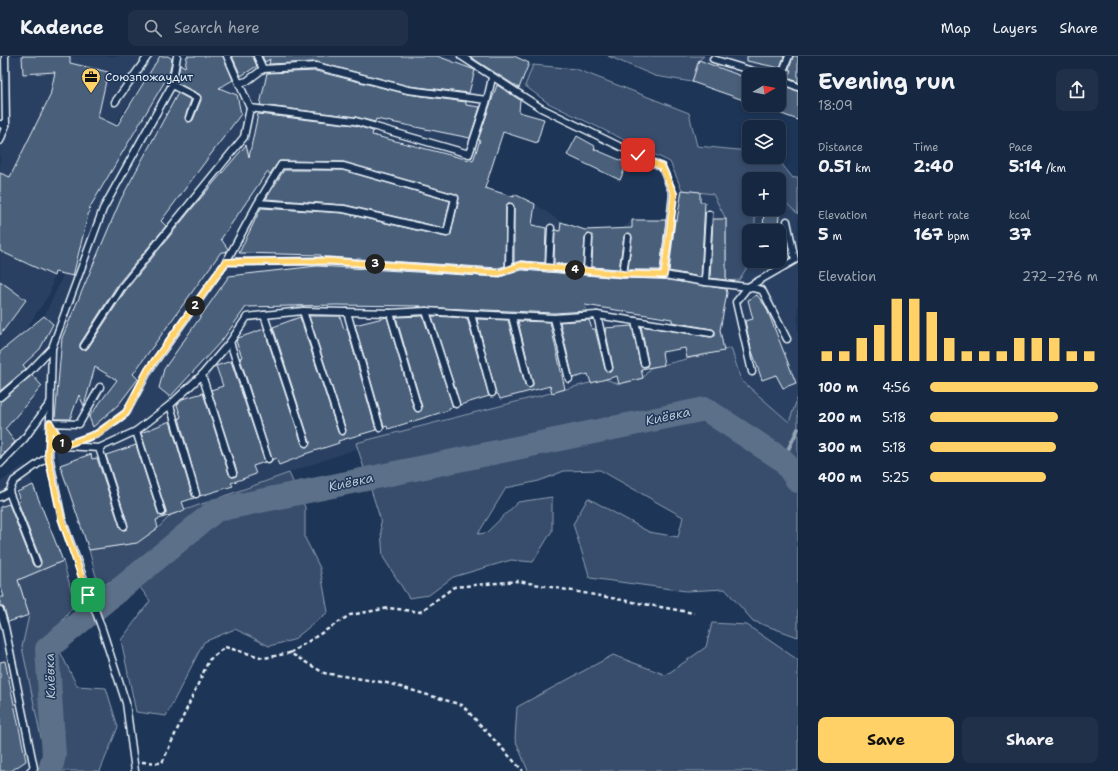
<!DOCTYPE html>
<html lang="en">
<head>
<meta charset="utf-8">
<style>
  :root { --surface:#162841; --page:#1f3048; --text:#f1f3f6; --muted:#9ea6b1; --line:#35445a; --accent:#ffd166 }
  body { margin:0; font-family:"Shantell Sans",sans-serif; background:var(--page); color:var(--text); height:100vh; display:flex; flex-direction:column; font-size:15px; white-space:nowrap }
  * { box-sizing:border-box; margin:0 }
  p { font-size:13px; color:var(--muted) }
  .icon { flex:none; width:22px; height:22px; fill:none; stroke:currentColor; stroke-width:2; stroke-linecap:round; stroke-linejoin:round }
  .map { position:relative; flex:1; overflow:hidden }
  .drawer { display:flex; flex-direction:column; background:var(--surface); width:320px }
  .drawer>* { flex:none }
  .needle { width:26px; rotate:80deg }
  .tools { position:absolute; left:742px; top:12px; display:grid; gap:8px }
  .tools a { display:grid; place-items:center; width:44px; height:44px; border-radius:8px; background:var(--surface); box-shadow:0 2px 6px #0003,0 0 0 1px var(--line); font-size:20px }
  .pin { position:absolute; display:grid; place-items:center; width:34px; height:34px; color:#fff; margin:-17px; border-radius:8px; box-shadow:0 2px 6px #0006 }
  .km { position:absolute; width:20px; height:20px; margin:-10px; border-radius:50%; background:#222; color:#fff; font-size:11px; line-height:20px; text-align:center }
  .round { display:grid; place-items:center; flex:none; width:42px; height:42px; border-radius:8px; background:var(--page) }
  .summary { display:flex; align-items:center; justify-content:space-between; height:68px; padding:0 20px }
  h1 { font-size:22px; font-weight:700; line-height:30px }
  .stats { display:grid; grid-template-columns:repeat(3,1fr); gap:6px; height:68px; padding:4px 20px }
  .stats div { display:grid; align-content:center }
  .stats b { font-size:17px; font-weight:700 }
  .stats small { font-size:11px; font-weight:400 }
  .stats p { font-size:11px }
  .chart { height:112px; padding:8px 20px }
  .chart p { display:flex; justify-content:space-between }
  .chart svg { width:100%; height:72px; margin-top:4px; stroke:var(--accent); stroke-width:6 }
  .primary-button { display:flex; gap:8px; margin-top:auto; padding:8px 20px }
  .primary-button a { flex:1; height:46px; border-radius:8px; background:var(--accent); color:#111; font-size:16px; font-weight:700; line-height:46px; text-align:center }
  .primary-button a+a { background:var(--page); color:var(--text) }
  ul { padding:0 20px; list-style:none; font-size:13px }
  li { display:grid; grid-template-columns:64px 48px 1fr; align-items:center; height:30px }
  li i { height:10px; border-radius:5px; background:var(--accent) }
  header { display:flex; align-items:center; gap:24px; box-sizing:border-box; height:56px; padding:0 20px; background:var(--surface); border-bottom:1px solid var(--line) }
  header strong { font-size:19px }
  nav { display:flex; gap:22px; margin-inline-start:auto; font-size:14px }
  .search { width:280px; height:36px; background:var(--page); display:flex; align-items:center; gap:10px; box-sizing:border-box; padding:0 14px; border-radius:8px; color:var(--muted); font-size:15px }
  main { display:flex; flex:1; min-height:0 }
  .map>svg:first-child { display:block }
</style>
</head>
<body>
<header>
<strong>Kadence</strong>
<div class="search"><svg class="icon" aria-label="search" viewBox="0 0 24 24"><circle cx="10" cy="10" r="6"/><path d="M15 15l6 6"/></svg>Search here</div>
<nav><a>Map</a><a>Layers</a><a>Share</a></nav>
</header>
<main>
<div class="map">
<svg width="798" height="715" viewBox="0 0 798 715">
  <rect width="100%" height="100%" fill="#1d3557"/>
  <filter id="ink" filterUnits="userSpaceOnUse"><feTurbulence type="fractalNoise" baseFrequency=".025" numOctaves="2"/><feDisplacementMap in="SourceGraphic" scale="8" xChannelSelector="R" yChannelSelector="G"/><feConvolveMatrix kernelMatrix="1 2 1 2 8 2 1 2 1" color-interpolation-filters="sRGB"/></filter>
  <g filter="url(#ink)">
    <g fill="#2a4162" fill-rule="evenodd">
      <path d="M 0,0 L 514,0 L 533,9 L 520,44 L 509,55 L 485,132 L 504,138 L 514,138 L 535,148 L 561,166 L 584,174 L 622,173 L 632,164 L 665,164 L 669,138 L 682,134 L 749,141 L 749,153 L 779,153 L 779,145 L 784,145 L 798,158 L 798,341 L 789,366 L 741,324 L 731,292 L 650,311 L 643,322 L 619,328 L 605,323 L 420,370 L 171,459 L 158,472 L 136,487 L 89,494 L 54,389 L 41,370 L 0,412 ZM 148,18 L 76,137 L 63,218 L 59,229 L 44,260 L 24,276 L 50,237 L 72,134 ZM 749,175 L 779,175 L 779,205 L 749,205 Z"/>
      <path d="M 704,0 L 798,0 L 798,64 L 756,49 L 779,49 L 779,19 L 749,19 L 749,47 L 692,26 L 699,4 Z"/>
      <path d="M 25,408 L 63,505 L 18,524 L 29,559 L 44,696 L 38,715 L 0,715 L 0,426 Z"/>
    </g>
    <g fill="#374d6c" stroke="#909fb2">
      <path d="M 608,0 L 704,0 L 699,4 L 692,26 L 655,20 Z"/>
      <path d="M 533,9 L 576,13 L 689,57 L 697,90 L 749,95 L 749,101 L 776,101 L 793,122 L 798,121 L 798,158 L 784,145 L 779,145 L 779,123 L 749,123 L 749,153 L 755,153 L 755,175 L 749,175 L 749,205 L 751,205 L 739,224 L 726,225 L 726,163 L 713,138 L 682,134 L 670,106 L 548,47 L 525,30 Z"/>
      <path d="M 731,292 L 741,324 L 789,366 L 798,341 L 798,581 L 753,565 L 725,533 L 686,535 L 590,522 L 573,468 L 588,442 L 649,476 L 678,481 L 683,461 L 600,414 L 564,415 L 539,425 L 506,432 L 478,478 L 486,477 L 518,446 L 552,441 L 552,475 L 533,506 L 511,504 L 453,521 L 429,539 L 409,542 L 383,501 L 380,462 L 356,387 L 605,323 L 619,328 L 643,322 L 650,312 Z"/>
      <path d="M 289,417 L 305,451 L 305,482 L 320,512 L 328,556 L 293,584 L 269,590 L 235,573 L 204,586 L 166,660 L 136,656 L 121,584 L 150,545 L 128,515 L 99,532 L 89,494 L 136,487 L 158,472 L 171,459 Z"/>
      <path d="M 63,505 L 75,548 L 52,579 L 77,630 L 106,632 L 118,671 L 100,715 L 38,715 L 44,696 L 22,591 L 29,559 L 18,524 Z"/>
      <path d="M 712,567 L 747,569 L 798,604 L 798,715 L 528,715 L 515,683 L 517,651 L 613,599 L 666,619 L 706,591 Z"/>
    </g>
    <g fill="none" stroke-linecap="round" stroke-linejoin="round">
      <path stroke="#95a4b5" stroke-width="4" d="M 783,404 L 798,373"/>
      <path stroke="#5d7089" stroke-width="24" d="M 50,715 L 54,699 L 47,593 L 216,454 L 705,353 L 783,404 L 798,425"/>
    </g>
    <g fill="#495e7a" stroke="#e8f1f8">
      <path d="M 22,0 L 70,0 L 70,7 L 108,16 L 98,61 L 117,70 L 160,0 L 168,0 L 172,3 L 168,26 L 165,25 L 90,151 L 73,220 L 55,216 L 54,220 L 0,195 L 0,117 L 10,121 L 50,40 L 55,16 L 23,18 Z"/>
      <path d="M 187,0 L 223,0 L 233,24 L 219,32 L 237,39 L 241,58 L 161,165 L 166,170 L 118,228 L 80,288 L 80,292 L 82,294 L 88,292 L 126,234 L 194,150 L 246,89 L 249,101 L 258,58 L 354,69 L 373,75 L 372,79 L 473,105 L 480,84 L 478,84 L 497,29 L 520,44 L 519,56 L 544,63 L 537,87 L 503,76 L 485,132 L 514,141 L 514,138 L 535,148 L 532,169 L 546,172 L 545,207 L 521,205 L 514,207 L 514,151 L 510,147 L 508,147 L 506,151 L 505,210 L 498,212 L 321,201 L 321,199 L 239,197 L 261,152 L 343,157 L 446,181 L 451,178 L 459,143 L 456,138 L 344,106 L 279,105 L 270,118 L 267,116 L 221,183 L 228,193 L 226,196 L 221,196 L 133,318 L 138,323 L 119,348 L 93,371 L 89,361 L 117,324 L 95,311 L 84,350 L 79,339 L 70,363 L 55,363 L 62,282 L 121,143 L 178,37 L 191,44 L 185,61 L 188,66 L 193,64 L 201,44 L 199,38 L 177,27 L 180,8 L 185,11 Z"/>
      <path d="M 232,0 L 253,0 L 257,10 L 241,20 Z"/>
      <path d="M 262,0 L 437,0 L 475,14 L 469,37 L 409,30 L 317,6 L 269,8 L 270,3 L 265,6 Z"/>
      <path d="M 469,0 L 514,0 L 529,7 L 519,32 Z"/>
      <path d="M 747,0 L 784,0 L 780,12 L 747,5 Z"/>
      <path d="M 793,0 L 798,0 L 798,26 L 788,22 L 791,14 L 789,14 Z"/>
      <path d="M 699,4 L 749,23 L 749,46 L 692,26 Z"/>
      <path d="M 316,15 L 407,38 L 466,46 L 466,49 L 480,51 L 470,82 L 376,63 L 375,66 L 356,61 L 260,49 L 267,17 Z"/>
      <path d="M 785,30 L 798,35 L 798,64 L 779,57 L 779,34 L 783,36 Z"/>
      <path d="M 577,80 L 595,90 L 594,93 L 627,107 L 620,124 L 567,99 Z"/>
      <path d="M 284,114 L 342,114 L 450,145 L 444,172 L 345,149 L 266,143 Z"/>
      <path d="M 682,134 L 700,136 L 700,146 L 705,146 L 701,221 L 669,215 L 675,164 L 677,164 Z"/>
      <path d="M 764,153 L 780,153 L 777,175 L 763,175 Z"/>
      <path d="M 713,163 L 726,163 L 726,224 L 710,222 Z"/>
      <path d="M 632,164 L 666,164 L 660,214 L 628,214 L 632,182 L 631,178 L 628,177 L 624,180 L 619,213 L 592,211 L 593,182 L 590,178 L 585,181 L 583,210 L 554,207 L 555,174 L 560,175 L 561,166 L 585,174 L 632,172 Z"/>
      <path d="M 317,210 L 499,221 L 522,214 L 623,222 L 664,223 L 726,233 L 727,237 L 720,274 L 724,295 L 687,302 L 685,292 L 662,296 L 664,309 L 641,313 L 643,322 L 619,328 L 617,320 L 591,327 L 588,318 L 573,322 L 560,266 L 589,264 L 592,273 L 595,273 L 605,313 L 608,316 L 612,315 L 613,311 L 605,272 L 632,270 L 640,308 L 645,311 L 647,310 L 648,306 L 641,270 L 710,281 L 715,280 L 715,275 L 712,273 L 672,266 L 672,263 L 585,249 L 587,255 L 554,257 L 417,251 L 421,250 L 336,249 L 246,251 L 223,283 L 170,341 L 159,332 L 164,313 L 229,220 Z"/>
      <path d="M 0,225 L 26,244 L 0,279 Z"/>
      <path d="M 757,239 L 766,251 L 796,327 L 783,332 L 776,319 L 762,324 L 751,292 L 745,265 L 753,263 L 748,244 Z"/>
      <path d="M 44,260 L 53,268 L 40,293 L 23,309 L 26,313 L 0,335 L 0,296 Z"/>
      <path d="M 309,260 L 340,260 L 344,273 L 347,272 L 376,374 L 338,385 L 339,387 L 305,398 L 305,399 L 279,409 L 276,402 L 272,404 L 240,302 L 242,301 L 236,285 L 238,282 L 264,273 L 302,388 L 308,391 L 310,386 L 273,271 L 300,261 L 338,376 L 344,379 L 346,374 Z"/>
      <path d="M 423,260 L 453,351 L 449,352 L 449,354 L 388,373 L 387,370 L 384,371 L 355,269 L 387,261 L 414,353 L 419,356 L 422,351 L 396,261 Z"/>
      <path d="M 432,260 L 467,262 L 489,340 L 460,349 Z"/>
      <path d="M 477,263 L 508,264 L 525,329 L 528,332 L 532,331 L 533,327 L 518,265 L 550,266 L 565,333 L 552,337 L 550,330 L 500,343 L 498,338 L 496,338 Z"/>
      <path d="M 231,305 L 265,406 L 253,410 L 256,418 L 231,427 L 233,430 L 200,440 L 179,362 L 181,361 L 177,349 L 182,343 L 203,337 L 229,418 L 232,421 L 236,420 L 237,416 L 211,334 L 223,330 L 216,310 Z"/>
      <path d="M 32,319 L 42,330 L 5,373 L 15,386 L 0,401 L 0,345 Z"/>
      <path d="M 170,365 L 192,439 L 194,442 L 182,446 L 185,454 L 156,464 L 158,472 L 137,487 L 89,494 L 60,409 L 91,398 L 92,403 L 97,402 L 120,471 L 125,474 L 128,469 L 106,399 L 136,389 L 158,457 L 161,460 L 164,460 L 166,455 L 141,377 Z"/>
      <path d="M 33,429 L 63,505 L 18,524 L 29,559 L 8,566 L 4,552 L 0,550 L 0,541 L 4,541 L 0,528 L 0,451 L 9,448 L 33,509 L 39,511 L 41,505 L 18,446 L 20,445 L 17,436 Z"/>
      <path d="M 5,605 L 26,705 L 11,715 L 0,715 L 0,606 Z"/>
    </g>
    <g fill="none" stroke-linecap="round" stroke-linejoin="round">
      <g stroke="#e8f1f8" stroke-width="9">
        <g id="service">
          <path d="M 257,0 L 263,13"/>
          <path d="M 461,0 L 541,52 L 662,111 L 673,138 L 664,219"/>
          <path d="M 713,3 L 766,19"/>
          <path d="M 779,23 L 798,31"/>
          <path d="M 780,23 L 789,0"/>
          <path d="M 239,27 L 247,25 L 263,13 L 316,10 L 408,34 L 487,44 L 492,22"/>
          <path d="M 172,29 L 197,42 L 189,62"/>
          <path d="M 115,46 L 148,0"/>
          <path d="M 250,52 L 355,65 L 469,98 L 487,44"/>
          <path d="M 0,68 L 6,69 L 5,0"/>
          <path d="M 0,85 L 6,69"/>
          <path d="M 226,206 L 258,147 L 344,153 L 447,177 L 455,142 L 343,110 L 281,109 L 258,147"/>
          <path d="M 549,212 L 551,172"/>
          <path d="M 509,213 L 510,151"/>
          <path d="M 587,214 L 589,182"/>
          <path d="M 623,218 L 628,181"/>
          <path d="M 705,226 L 709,158"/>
          <path d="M 303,255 L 347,256 L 380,372"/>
          <path d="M 426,255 L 471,258 L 492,337"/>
          <path d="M 347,256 L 390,257 L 418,352"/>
          <path d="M 390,257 L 426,255 L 456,348"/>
          <path d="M 471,258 L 512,260 L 529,328"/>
          <path d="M 264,259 L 303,255 L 342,375"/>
          <path d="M 597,259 L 635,265 L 644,307"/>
          <path d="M 512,260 L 554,262 L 569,323"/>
          <path d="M 554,262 L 597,259 L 609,312"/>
          <path d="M 635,265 L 711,277"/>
          <path d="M 230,286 L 247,261 L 264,259 L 306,387"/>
          <path d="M 84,290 L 122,231 L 244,81 L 250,52 L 227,0"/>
          <path d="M 752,316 L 736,246 L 748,231 L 762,234 L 787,283"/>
          <path d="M 202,319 L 230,286 L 268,403"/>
          <path d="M 0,341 L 29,316 L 52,292"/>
          <path d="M 170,349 L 202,319 L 233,417"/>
          <path d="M 136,375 L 170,349 L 196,438"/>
          <path d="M 63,390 L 97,378 L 126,357 L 149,314 L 226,206 L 328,205 L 499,217 L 521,209 L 623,218 L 664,219 L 705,226 L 748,231 L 795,204 L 787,165"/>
          <path d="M 63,390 L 50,367 L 79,368 L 100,331"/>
          <path d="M 66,390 L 99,392 L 124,470"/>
          <path d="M 99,392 L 136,375 L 162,456"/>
          <path d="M 0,408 L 24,383 L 50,347"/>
          <path d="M 9,436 L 37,507"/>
          <path d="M 0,441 L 9,436 L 14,425 L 49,400"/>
          <path d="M 0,554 L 5,571 L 34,712 L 30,715"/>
          <path d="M 135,715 L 126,647 L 102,573 L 62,463 L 49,400 L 52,292 L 103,153 L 172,29 L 177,0"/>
        </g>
      </g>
      <g stroke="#e8f1f8" stroke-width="2.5" stroke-dasharray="4 3" stroke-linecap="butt">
        <path d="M 290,597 L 350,559 L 389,552 L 420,556 L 454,531 L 518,525 L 694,557"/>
        <path d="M 142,706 L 162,707 L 209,604 L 225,591 L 264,602 L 290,597 L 324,617 L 387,627 L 462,649 L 523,715"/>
      </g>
      <use href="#service" stroke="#1d3557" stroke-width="6"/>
    </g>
  </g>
  <g fill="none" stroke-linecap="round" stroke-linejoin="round" filter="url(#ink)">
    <g stroke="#fff" stroke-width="8">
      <path id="route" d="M 88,539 L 62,464 L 48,400 L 50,367 L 63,390 L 97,378 L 126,357 L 148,314 L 226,206 L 328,205 L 499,217 L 521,209 L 623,218 L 664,219 L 674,138 L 662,111 L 638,99"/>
    </g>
    <use href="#route" stroke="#ffd166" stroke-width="5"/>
  </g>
  <defs>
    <g id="office-pin" transform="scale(1)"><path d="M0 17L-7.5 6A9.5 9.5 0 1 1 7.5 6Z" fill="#ffd166" stroke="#1d3557"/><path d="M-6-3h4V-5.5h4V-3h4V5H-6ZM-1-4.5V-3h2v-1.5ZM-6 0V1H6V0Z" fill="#111"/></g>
  </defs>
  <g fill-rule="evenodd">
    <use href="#office-pin" x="91" y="21"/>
  </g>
  <g text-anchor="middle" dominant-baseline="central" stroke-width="3" stroke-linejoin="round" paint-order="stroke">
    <g font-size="12" fill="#e8f1f8" stroke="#1d3557" text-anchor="start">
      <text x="105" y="21">Союзпожаудит</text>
    </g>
    <g font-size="13" font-style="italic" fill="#b7c4d1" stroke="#1d3557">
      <text transform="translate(668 360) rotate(-12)">Киёвка</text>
      <text transform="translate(351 426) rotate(-12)">Киёвка</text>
      <text transform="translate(50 620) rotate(-92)">Киёвка</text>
    </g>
  </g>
</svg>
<div class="tools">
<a><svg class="needle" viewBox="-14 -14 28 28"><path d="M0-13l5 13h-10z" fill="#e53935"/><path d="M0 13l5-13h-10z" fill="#9ea6b1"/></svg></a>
<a><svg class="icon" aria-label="layers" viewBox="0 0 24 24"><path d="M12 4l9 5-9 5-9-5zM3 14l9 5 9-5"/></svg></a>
<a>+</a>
<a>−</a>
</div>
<div class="pin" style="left:88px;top:539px;background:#1e9e55"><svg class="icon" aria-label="arrive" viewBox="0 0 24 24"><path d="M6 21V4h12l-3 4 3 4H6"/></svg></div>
<div class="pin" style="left:638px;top:99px;background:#d93025"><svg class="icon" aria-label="check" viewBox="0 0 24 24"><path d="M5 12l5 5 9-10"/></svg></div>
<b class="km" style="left:62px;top:388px">1</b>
<b class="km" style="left:195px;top:250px">2</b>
<b class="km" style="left:375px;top:208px">3</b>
<b class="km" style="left:575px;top:214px">4</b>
</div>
<section class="drawer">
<div class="summary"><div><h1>Evening run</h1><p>18:09</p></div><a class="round"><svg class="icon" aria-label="share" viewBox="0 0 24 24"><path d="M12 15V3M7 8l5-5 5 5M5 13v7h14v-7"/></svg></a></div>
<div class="stats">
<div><p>Distance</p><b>0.51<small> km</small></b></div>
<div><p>Time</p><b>2:40</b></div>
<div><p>Pace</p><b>5:14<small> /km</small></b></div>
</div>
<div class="stats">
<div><p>Elevation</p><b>5<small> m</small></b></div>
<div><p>Heart rate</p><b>167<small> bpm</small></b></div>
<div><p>kcal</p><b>37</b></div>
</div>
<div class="chart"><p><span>Elevation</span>272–276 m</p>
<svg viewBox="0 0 160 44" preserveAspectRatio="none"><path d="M5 44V38M15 44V38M25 44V30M35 44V22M45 44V6M55 44V6M65 44V14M75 44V30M85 44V38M95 44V38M105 44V38M115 44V30M125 44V30M135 44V30M145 44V38M155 44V38"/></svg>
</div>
<ul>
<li><b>100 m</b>4:56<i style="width:100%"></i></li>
<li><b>200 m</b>5:18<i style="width:76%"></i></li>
<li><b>300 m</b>5:18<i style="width:75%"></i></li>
<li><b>400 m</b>5:25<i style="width:69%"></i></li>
</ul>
<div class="primary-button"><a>Save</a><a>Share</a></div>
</section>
</main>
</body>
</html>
